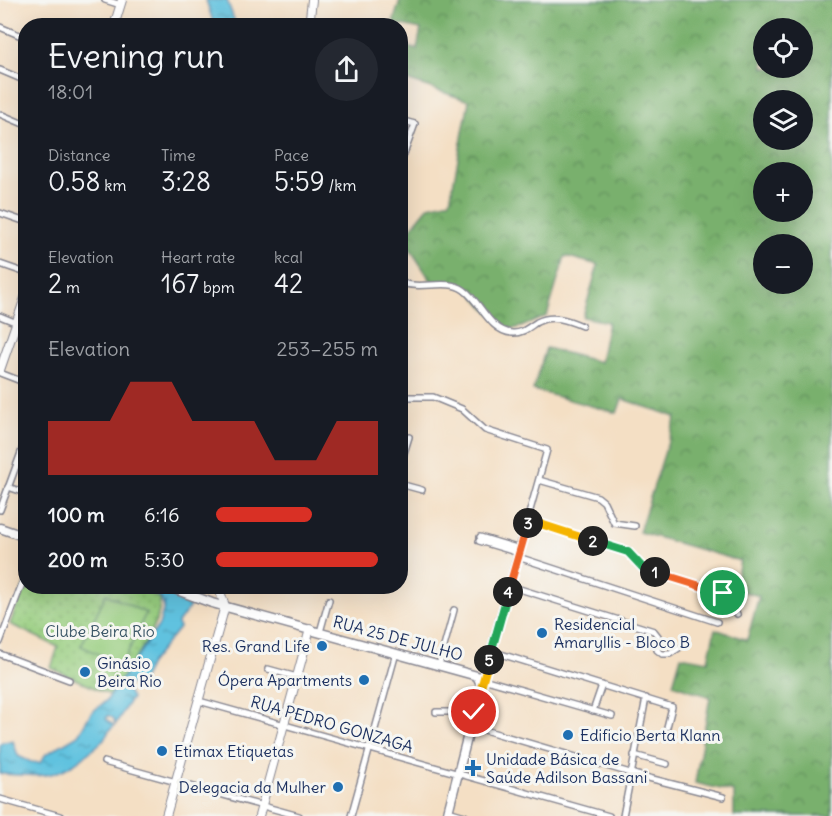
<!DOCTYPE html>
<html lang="en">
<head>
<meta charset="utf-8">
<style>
  :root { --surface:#171b24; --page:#242831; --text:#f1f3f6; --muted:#9ea1a6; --accent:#d93025 }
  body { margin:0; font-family:Delius,sans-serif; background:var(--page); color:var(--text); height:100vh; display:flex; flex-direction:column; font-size:22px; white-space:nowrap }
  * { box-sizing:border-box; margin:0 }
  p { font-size:20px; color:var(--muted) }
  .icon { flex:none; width:33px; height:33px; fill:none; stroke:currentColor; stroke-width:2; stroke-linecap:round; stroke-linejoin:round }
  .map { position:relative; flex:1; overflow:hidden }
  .details { position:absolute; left:18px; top:18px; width:390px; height:576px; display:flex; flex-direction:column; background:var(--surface); border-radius:24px; box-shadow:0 6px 24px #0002 }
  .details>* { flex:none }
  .tools { position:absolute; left:753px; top:18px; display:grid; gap:12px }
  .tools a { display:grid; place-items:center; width:60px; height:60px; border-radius:50%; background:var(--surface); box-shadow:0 6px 24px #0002; font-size:30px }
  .pin { position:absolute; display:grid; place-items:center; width:51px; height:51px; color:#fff; margin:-26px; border:3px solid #fff; border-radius:50%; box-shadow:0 2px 6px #0007 }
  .km { position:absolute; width:30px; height:30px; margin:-15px; border-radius:50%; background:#222; color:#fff; font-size:16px; line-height:30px; text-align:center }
  .round { display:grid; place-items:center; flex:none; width:63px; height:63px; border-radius:32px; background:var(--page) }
  .headline { display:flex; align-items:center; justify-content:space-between; height:102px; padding:0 30px }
  h1 { font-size:33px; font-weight:600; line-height:45px }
  .metrics { display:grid; grid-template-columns:repeat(3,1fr); gap:9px; height:102px; padding:6px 30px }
  .metrics div { display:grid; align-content:center }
  .metrics b { font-size:26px; font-weight:600 }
  .metrics small { font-size:16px; font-weight:400 }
  .metrics p { font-size:16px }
  .chart { height:168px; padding:12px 30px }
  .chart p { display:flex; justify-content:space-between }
  .chart svg { width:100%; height:108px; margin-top:6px; fill:var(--accent); opacity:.7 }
  ul { padding:0 30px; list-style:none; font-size:20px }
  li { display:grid; grid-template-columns:96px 72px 1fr; align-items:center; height:45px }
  li i { height:15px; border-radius:8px; background:var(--accent) }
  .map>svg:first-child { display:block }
</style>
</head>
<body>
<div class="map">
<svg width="832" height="816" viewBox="0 0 832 816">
  <defs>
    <pattern id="grass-dots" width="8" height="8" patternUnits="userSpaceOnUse" patternTransform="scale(1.5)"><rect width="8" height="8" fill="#97cd7e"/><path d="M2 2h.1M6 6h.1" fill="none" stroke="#82b06f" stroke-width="1.8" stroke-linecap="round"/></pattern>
    <pattern id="forest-crowns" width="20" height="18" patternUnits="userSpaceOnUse" patternTransform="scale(1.5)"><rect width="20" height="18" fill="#79b06d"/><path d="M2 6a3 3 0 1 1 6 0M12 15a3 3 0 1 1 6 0" fill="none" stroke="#62905d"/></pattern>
    <pattern id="water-ripples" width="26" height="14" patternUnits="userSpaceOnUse" patternTransform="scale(1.5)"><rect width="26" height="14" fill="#61c2df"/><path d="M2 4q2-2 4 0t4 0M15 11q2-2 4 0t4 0" fill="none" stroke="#4f9eb8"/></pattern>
  </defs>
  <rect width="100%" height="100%" fill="#f6f6f2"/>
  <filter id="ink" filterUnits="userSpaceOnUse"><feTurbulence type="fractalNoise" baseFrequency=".0167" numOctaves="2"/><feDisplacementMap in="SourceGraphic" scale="12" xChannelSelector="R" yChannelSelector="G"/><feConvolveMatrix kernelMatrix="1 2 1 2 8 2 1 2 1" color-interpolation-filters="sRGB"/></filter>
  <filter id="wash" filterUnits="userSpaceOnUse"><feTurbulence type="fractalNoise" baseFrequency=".008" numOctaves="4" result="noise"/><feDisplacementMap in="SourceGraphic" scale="24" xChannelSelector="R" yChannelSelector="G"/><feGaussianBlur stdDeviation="1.35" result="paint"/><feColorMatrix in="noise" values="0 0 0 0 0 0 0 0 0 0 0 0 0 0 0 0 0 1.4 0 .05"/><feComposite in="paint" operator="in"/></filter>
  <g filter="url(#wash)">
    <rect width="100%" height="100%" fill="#f4dfc4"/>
    <path fill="url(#grass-dots)" stroke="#597e6e" stroke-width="1.5" d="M 25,583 L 26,586 L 138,587 L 160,599 C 162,628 126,671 110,695 L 51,668 L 58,647 L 10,624 Z"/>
    <path fill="url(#forest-crowns)" stroke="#4a7066" stroke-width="1.5" fill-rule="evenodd" d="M 400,0 L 832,0 L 832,816 L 734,816 L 734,792 L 695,783 L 710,697 L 673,684 L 681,656 L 708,661 L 715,629 L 747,640 L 759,596 L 734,589 L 740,561 L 639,532 L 676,417 L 622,399 L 617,413 L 533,390 L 546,348 L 600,362 L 608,322 L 583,317 L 598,265 L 565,256 L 547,316 L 521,327 L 511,329 L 503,327 L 469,290 L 455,282 L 431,281 L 403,238 L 429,206 L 450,201 L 469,101 L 401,78 L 401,46 L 417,49 L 421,29 L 393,23 ZM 764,28 L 802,28 L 802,68 L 764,68 ZM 764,100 L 802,100 L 802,140 L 764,140 ZM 764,172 L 802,172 L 802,212 L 764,212 ZM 764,244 L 802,244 L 802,284 L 764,284 Z"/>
    <path fill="#97cd7e" stroke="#597e6e" stroke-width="1.5" d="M 106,594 L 146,613 L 134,638 L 107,626 L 134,639 L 122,665 L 81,646 Z"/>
    <g fill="url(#water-ripples)" stroke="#3e789e" stroke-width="1.5">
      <path d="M 206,0 L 227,0 L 236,25 L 214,25 Z"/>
      <path d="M 147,587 C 163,587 191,580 193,602 L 178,623 L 179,628 L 150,664 L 142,680 L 128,685 L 127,689 L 132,698 C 125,706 121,717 115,725 L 114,719 L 108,715 L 106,719 L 114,726 C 108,730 106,739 98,745 C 58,779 51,777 0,774 L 0,746 L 2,742 L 13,741 L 18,756 L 31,762 L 40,763 L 46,754 L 78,735 L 91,713 L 107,700 L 159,625 L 165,603 L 163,605 L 161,598 Z"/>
    </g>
  </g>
  <g filter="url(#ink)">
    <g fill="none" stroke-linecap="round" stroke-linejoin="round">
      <g stroke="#888791" stroke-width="8">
        <g id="street">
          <path d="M 105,0 L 121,5"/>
          <path d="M 0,27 L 26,38"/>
          <path d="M 0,70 L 26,81"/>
          <path d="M 0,114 L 26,125"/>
          <path d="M 400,120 L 415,124 L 400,165"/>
          <path d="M 0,213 L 26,222"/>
          <path d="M 0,264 L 26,273"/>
          <path d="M 400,282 C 420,291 447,278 464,290 C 481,302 489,331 512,333 C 522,334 529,327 537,322 C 552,314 568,320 582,326"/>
          <path d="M 0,316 L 17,323"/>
          <path d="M 0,373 L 26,383"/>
          <path d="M 400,397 L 433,397 L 462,409 L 485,430 L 547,450 L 481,684"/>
          <path d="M 400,466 L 409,437"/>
          <path d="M 539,480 L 598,497 L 604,502 L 614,523 L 635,526"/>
          <path d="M 400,484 L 422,490"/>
          <path d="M 8,487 L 26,493"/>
          <path d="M 0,510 L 26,439"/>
          <path d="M 528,520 L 628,552 L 643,569 L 715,589 L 728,596 L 737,614"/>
          <path d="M 480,537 L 520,549"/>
          <path d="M 479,541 L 519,553"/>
          <path d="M 518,557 L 717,622"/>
          <path d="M 510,586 L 654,631 L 658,636 L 657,650 L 662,654 L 670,654 L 679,648"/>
          <path d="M 320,632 L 329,600"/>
          <path d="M 0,642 L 26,573"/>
          <path d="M 491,651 L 672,707 L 667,727"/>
          <path d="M 0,654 L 69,680"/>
          <path d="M 439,665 L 454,610"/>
          <path d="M 268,669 L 297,677"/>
          <path d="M 483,679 L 612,716"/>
          <path d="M 199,701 L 609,816"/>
          <path d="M 593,711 L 602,685"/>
          <path d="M 436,712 L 474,712"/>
          <path d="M 471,726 L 637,775 L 723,797"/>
          <path d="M 634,755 L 667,764"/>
          <path d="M 104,762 L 299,816"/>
          <path d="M 0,799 L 60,816"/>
          <path d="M 448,811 L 465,816"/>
          <path d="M 351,816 L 396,653"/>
          <path d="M 623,816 L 646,698"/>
        </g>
      </g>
      <g stroke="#888791" stroke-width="10">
        <g id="secondary">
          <path d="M 114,26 L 122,0"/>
          <path d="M 309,26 L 312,0"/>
          <path d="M 0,370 L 26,295"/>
          <path d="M 166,816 L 225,606 L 218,586"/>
          <path d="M 259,816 L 310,629"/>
        </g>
      </g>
      <g stroke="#888791" stroke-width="11">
        <g id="primary">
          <path d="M 0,528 L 26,537"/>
          <path d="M 166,586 L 212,603 L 477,676 L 481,684 L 447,816"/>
        </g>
      </g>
      <use href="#street" stroke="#fff" stroke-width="5"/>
      <use href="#secondary" stroke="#fff" stroke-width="8"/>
      <use href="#primary" stroke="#fff" stroke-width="8"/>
    </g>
  </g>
  <g fill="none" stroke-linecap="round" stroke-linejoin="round" filter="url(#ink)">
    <g stroke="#fff" stroke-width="12">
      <path id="split-1" d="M 655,572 L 723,593"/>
    </g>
    <g stroke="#fff" stroke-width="12">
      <path id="split-2" d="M 593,541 L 628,552 L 643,568 L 655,572"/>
    </g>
    <g stroke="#fff" stroke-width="12">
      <path id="split-3" d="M 528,523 L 528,520 L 593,541"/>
    </g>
    <g stroke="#fff" stroke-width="12">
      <path id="split-4" d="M 508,592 L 528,523"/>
    </g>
    <g stroke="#fff" stroke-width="12">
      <path id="split-5" d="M 489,660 L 508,592"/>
    </g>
    <g stroke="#fff" stroke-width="12">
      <path id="split-6" d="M 474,712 L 489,660"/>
    </g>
    <use href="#split-1" stroke="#f0652b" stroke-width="8"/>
    <use href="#split-2" stroke="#22a559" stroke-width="8"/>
    <use href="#split-3" stroke="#f5b400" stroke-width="8"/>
    <use href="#split-4" stroke="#f0652b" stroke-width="8"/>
    <use href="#split-5" stroke="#22a559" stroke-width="8"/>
    <use href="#split-6" stroke="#f5b400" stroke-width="8"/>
  </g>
  <g fill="#1f6fb2" stroke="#f6f6f2" stroke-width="2">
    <circle cx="542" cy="633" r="6"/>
    <circle cx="322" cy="646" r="6"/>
    <circle cx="85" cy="672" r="6"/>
    <circle cx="364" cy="680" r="6"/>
    <circle cx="568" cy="735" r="6"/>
    <circle cx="162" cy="751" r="6"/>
    <path d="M470 759h6v6h6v6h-6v6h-6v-6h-6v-6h6z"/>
    <circle cx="338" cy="787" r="6"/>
  </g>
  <g text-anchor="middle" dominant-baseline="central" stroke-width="6" stroke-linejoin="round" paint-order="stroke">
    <g font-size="16" fill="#1b2f5e" stroke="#f6f6f2" text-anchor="start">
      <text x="554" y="624">Residencial<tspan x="554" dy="18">Amaryllis - Bloco B</tspan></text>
      <text x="310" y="646" text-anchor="end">Res. Grand Life</text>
      <text x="97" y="663">Ginásio<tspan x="97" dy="18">Beira Rio</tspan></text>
      <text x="352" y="680" text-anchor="end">Ópera Apartments</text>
      <text x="580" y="735">Edificio Berta Klann</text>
      <text x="174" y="751">Etimax Etiquetas</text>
      <text x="486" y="759">Unidade Básica de<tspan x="486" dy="18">Saúde Adilson Bassani</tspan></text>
      <text x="326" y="787" text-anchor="end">Delegacia da Mulher</text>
    </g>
    <g font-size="16" fill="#3a5666" stroke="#f6f6f2">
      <text x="100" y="631">Clube Beira Rio</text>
    </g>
    <g font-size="16" fill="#1b2f5e" stroke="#f6f6f2">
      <text transform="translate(398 638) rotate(15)">RUA 25 DE JULHO</text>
      <text transform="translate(332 724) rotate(16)">RUA PEDRO GONZAGA</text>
    </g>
  </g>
</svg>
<div class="tools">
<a><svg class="icon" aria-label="locate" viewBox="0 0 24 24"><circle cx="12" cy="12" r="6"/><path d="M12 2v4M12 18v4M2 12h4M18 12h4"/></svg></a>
<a><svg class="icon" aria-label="layers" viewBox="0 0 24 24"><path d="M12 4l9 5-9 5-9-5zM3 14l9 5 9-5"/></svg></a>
<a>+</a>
<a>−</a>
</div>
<div class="pin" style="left:723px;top:593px;background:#1e9e55"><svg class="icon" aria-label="arrive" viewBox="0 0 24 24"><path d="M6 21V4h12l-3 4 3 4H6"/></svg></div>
<div class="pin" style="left:474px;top:712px;background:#d93025"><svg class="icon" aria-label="check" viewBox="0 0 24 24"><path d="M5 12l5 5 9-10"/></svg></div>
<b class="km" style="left:655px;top:572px">1</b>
<b class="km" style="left:593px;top:541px">2</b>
<b class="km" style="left:528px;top:523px">3</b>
<b class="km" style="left:508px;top:592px">4</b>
<b class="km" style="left:489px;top:660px">5</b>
<section class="details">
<div class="headline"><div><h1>Evening run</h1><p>18:01</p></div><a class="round"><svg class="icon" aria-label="share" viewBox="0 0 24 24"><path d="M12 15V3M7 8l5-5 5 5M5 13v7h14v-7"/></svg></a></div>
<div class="metrics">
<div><p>Distance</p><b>0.58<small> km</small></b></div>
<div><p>Time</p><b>3:28</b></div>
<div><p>Pace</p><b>5:59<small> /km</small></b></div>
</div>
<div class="metrics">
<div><p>Elevation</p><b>2<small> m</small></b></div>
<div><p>Heart rate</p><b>167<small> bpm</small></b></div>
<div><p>kcal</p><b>42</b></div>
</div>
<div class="chart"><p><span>Elevation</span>253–255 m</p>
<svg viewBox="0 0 160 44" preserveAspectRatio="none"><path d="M0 44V22L10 22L20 22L30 22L40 6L50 6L60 6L70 22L80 22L90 22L100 22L110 38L120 38L130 38L140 22L150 22L160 22V44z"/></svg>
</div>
<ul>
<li><b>100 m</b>6:16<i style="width:59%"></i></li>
<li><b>200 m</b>5:30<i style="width:100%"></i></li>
</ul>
</section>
</div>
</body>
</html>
